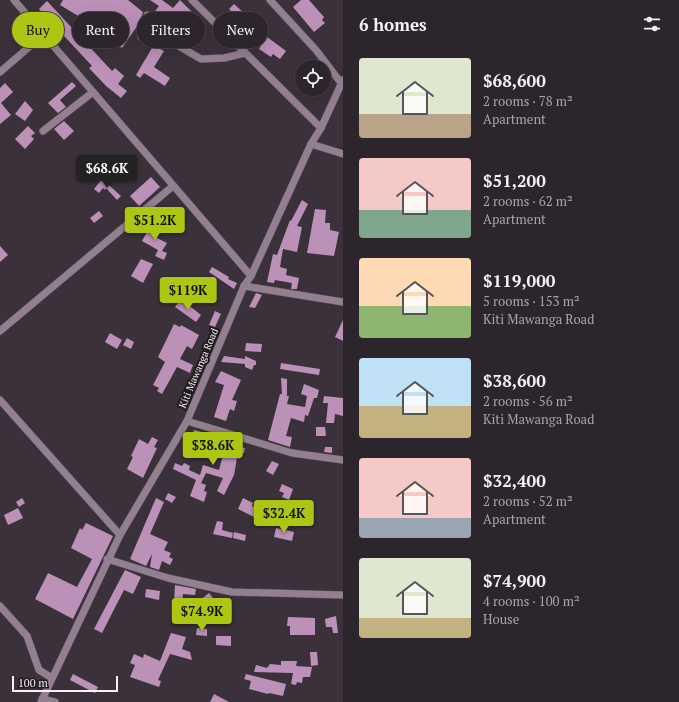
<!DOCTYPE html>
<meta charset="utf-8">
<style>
:root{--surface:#2c252c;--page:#383138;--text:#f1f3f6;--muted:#a6a5a9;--line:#484248;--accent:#acc613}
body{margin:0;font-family:"PT Serif",serif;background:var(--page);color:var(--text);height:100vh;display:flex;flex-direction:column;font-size:15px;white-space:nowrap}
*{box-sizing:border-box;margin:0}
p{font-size:13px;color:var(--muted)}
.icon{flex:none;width:22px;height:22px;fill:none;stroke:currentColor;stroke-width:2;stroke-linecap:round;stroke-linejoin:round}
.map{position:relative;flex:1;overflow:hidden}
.side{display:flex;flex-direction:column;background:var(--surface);width:336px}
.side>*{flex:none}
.hud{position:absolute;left:12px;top:12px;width:271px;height:36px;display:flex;gap:8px}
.fabs{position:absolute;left:295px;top:60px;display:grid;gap:8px}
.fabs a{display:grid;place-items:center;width:36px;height:36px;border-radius:50%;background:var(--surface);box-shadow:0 4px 16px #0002,0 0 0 1px var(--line);font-size:20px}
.scale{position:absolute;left:12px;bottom:10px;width:106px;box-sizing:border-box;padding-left:4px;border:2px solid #f8f1f7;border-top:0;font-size:11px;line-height:14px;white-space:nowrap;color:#f8f1f7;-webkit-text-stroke:3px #1f1b1f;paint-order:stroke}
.price{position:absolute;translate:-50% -34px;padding:0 9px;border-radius:4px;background:var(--accent);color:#111;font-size:13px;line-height:26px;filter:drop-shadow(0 1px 2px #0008)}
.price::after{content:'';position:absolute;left:50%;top:24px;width:12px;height:9px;margin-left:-6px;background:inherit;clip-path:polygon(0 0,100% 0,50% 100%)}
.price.selected{background:#222;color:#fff}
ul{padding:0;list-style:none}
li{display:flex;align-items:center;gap:12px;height:100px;padding:0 16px}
li span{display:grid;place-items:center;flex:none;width:112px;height:80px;border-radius:4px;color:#555}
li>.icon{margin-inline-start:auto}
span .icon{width:48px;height:48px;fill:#fffc;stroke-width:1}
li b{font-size:17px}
h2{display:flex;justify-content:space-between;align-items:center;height:48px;padding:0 16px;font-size:17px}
.pill{padding:0 14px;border-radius:18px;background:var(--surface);box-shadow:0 4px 16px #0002,0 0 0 1px var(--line);font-size:14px;line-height:36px}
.pill.selected{background:var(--accent);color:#111}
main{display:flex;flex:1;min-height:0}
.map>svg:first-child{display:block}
.building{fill:#bc91b8}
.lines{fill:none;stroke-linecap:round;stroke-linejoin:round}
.minor-casing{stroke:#595058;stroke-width:8}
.minor{stroke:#927f90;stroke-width:7}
.labels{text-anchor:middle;stroke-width:4;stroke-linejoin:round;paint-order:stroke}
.street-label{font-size:10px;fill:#f8f1f7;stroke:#1f1b1f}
</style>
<main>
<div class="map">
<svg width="343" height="702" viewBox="0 0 343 702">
<rect width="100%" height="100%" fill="#3b313a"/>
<g class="building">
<path d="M63 0H128L143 12 140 22 122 48 100 33 101 31 89 25 90 23 60 5Z"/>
<path d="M150 0H162L173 8 180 0 192 12 184 20 178 14 170 25 179 31 174 38 165 32 162 37 157 38 148 31 155 23 151 20 152 15 159 6Z"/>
<path d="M301 0H309L324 17 322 20 325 23 314 32 293 7Z"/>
<path d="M47 1 112 71 115 68 124 76 118 84 127 91 121 98 106 86 89 68 92 66 39 9Z"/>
<path d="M234 4 243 12 241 14 255 22 250 31 228 18 233 13 229 9Z"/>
<path d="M198 22 204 26 201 31 196 28Z"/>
<path d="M25 29 33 37 28 41 21 33Z"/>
<path d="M263 34 286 51 280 59 273 54 271 57 259 49 263 42 259 39Z"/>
<path d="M152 48H158L164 51 154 67 170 78 165 86 144 73 140 78 136 75Z"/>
<path d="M72 82 76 86 60 100 66 107 58 113 48 103Z"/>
<path d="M5 83 13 92 1 103 11 115 0 124V88Z"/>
<path d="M25 101 33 110 25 121 15 114Z"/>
<path d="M64 121 74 131 64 140 54 129Z"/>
<path d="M28 126 35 133 31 136 34 139 25 149 15 139Z"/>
<path d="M151 177 160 187 139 206 130 196Z"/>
<path d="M102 179 121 196 117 200 106 188 105 190 103 188 99 193 94 189Z"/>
<path d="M302 200 308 204 297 226 302 227 297 252 283 249 280 267 287 269 286 275 299 278 297 289H291L292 283 275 280 274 283 267 282 273 254 277 255 290 220 291 221Z"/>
<path d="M315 209 326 210 325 223H330V230L339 232 334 256 307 253Z"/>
<path d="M99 211 103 216 94 223 90 218Z"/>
<path d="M152 223 162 229 157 238 167 243 162 251 167 253 164 260 155 256 158 250 142 241Z"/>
<path d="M0 246 8 255 0 262Z"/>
<path d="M141 259 153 264 143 283 131 276Z"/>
<path d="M212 267 229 277 228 279 237 283 234 289 209 272Z"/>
<path d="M256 293 262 295 255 308 249 307Z"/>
<path d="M181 299 201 315 196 322 175 307Z"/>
<path d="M215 311 221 314 215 327 209 325Z"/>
<path d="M343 320V341L335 337Z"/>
<path d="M174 324 180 327 181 325 199 335 192 349 187 346 180 359 193 365 190 373 177 367 162 394 157 391 159 388 153 385 165 362 158 357Z"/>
<path d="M110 333 122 340 117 349 105 342Z"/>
<path d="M127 338 134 342 131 349 123 345Z"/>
<path d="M246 343 262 344 261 352 245 351Z"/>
<path d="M224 356 245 359V356L256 361V365H254L252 370 245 367V364L221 362Z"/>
<path d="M281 363 320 369 319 375 280 369Z"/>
<path d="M221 371 241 380 232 400 237 401 234 411 230 409 226 421 214 417 224 385 215 382Z"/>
<path d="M281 378 287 379V396H289L287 404 305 407 307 396 301 394 304 384 319 390 317 398H314L308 416 305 415 304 422 291 418 286 436 292 437 290 447 268 440 280 394H282Z"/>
<path d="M324 396 343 398V416L335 414 334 423H326L328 403H323Z"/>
<path d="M316 427H325L326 436H316Z"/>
<path d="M194 430 233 440 232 445 245 448 244 453H241L240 459 237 458 234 475 224 495 217 491 223 478 206 473 201 483 206 485 204 491 207 492 204 502 190 496 196 480 173 469 175 463 182 466 184 463 190 466 189 470 200 475 203 465 219 470 223 455 225 456 228 445 191 439Z"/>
<path d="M152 437 158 440 154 447 157 448 143 478 127 469 133 457 131 456 139 439 148 444Z"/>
<path d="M325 447H332V453L324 452Z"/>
<path d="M272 461 279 464 273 475 266 471Z"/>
<path d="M282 484 293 489 289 500 282 497 284 493 279 491Z"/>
<path d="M168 493 176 497 172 503 165 499Z"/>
<path d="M22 498 25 503 19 507 16 502Z"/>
<path d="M156 498 164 502 150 534 168 542 164 550 171 553 169 557 173 559 170 565 162 561 159 570 150 567 152 554 146 566 130 559Z"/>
<path d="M243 498 253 503 252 506 258 509 254 517 238 509Z"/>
<path d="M280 507 290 509 289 519 279 517Z"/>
<path d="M18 508 23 518 8 525 4 515Z"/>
<path d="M217 521 223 522 222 530 233 533 232 538 213 534Z"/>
<path d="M86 523 113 536 73 619 35 599 48 573 77 587 92 559 71 548 80 528 82 530Z"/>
<path d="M276 528 294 532 292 541 274 537Z"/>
<path d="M234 532 246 535 245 541 233 538Z"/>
<path d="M125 570 141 577 133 594 124 590 102 633 94 629Z"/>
<path d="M175 585 196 589 195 595 183 594 182 604 174 603Z"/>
<path d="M146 589 160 591 159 600 145 597Z"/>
<path d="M209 593 213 598 186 621 181 615Z"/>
<path d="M336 616 338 633H333L332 627H326L325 619Z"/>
<path d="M288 617 315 618V635H290V626H287Z"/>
<path d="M197 628 207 629V636L196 635Z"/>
<path d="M171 633 186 637 182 649 190 652 192 660 170 654 158 680 161 681 159 687 130 677 135 665 130 663 134 654 143 658 144 654 160 661Z"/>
<path d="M216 636H231V646L216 645Z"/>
<path d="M310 652H317L318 665 311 666Z"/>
<path d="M281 661H297L296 666 312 667 310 677H303L302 683 297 682 296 685 291 684 293 673 254 672 256 665 267 668 270 664 281 665Z"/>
<path d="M73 674 98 687 95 693 70 680Z"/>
<path d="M246 674 286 684 283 696 269 693 268 694 249 689 251 681 244 679Z"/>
<path d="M214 694 229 702H210Z"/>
</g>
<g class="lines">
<defs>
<g id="minor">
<path d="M14 0 251 276"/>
<path d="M192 0 321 128"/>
<path d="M270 0 316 50 341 83"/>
<path d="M147 15 141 37 153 43 170 41 201 59 224 58 245 53"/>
<path d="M0 72 43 35"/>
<path d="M43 131 93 92"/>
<path d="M311 144 343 154"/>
<path d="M244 286 343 302"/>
<path d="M0 331 173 186"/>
<path d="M0 400 120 535"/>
<path d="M187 421 292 453 343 460"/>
<path d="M107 559 168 578 232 592 343 595"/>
<path d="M0 606 27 636 39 670 52 678"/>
<path d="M42 699 55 702"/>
<path d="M41 702 120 535 187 421 244 286 251 276 311 144 321 128 343 80"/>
</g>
</defs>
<use href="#minor" class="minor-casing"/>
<use href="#minor" class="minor"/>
</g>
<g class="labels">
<g class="street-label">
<text transform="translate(198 368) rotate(-67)" y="4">Kiti Mawanga Road</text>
</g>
</g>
</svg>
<div class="fabs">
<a><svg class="icon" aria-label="locate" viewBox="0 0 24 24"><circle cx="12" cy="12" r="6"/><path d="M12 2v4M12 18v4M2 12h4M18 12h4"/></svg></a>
</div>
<div class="scale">100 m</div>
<b class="price selected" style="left:107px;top:189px">$68.6K</b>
<b class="price" style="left:155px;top:241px">$51.2K</b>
<b class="price" style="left:188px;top:311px">$119K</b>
<b class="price" style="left:213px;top:466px">$38.6K</b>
<b class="price" style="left:284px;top:534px">$32.4K</b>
<b class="price" style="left:202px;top:632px">$74.9K</b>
<div class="hud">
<a class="pill selected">Buy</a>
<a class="pill">Rent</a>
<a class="pill">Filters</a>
<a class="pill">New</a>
</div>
</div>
<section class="side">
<h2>6 homes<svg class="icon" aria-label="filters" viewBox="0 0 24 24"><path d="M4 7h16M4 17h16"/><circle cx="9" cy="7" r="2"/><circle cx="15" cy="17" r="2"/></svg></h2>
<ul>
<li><span style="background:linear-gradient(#dfe7d0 70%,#b9a48a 0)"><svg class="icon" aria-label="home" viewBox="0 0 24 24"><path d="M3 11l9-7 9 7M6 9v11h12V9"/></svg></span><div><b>$68,600</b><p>2 rooms · 78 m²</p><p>Apartment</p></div></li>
<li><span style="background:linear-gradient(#f6c9c9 65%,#7fa58c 0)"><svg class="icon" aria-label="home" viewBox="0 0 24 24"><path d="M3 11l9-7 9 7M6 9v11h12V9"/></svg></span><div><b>$51,200</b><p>2 rooms · 62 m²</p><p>Apartment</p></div></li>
<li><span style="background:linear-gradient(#ffd9b3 60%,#8fb573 0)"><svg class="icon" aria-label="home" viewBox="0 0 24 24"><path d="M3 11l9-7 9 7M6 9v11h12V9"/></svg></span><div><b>$119,000</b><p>5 rooms · 153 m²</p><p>Kiti Mawanga Road</p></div></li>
<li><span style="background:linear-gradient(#bfe0f5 60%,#c2b280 0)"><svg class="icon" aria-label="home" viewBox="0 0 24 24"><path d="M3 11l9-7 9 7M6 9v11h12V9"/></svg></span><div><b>$38,600</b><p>2 rooms · 56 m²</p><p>Kiti Mawanga Road</p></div></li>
<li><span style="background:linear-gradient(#f6c9c9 75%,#9aa5b1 0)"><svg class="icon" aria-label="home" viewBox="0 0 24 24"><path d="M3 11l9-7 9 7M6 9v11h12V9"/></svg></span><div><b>$32,400</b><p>2 rooms · 52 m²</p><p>Apartment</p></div></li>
<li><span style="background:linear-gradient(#dfe7d0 75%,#c2b280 0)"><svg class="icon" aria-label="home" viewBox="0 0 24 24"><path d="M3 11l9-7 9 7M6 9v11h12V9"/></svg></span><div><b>$74,900</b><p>4 rooms · 100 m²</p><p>House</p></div></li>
</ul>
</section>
</main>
